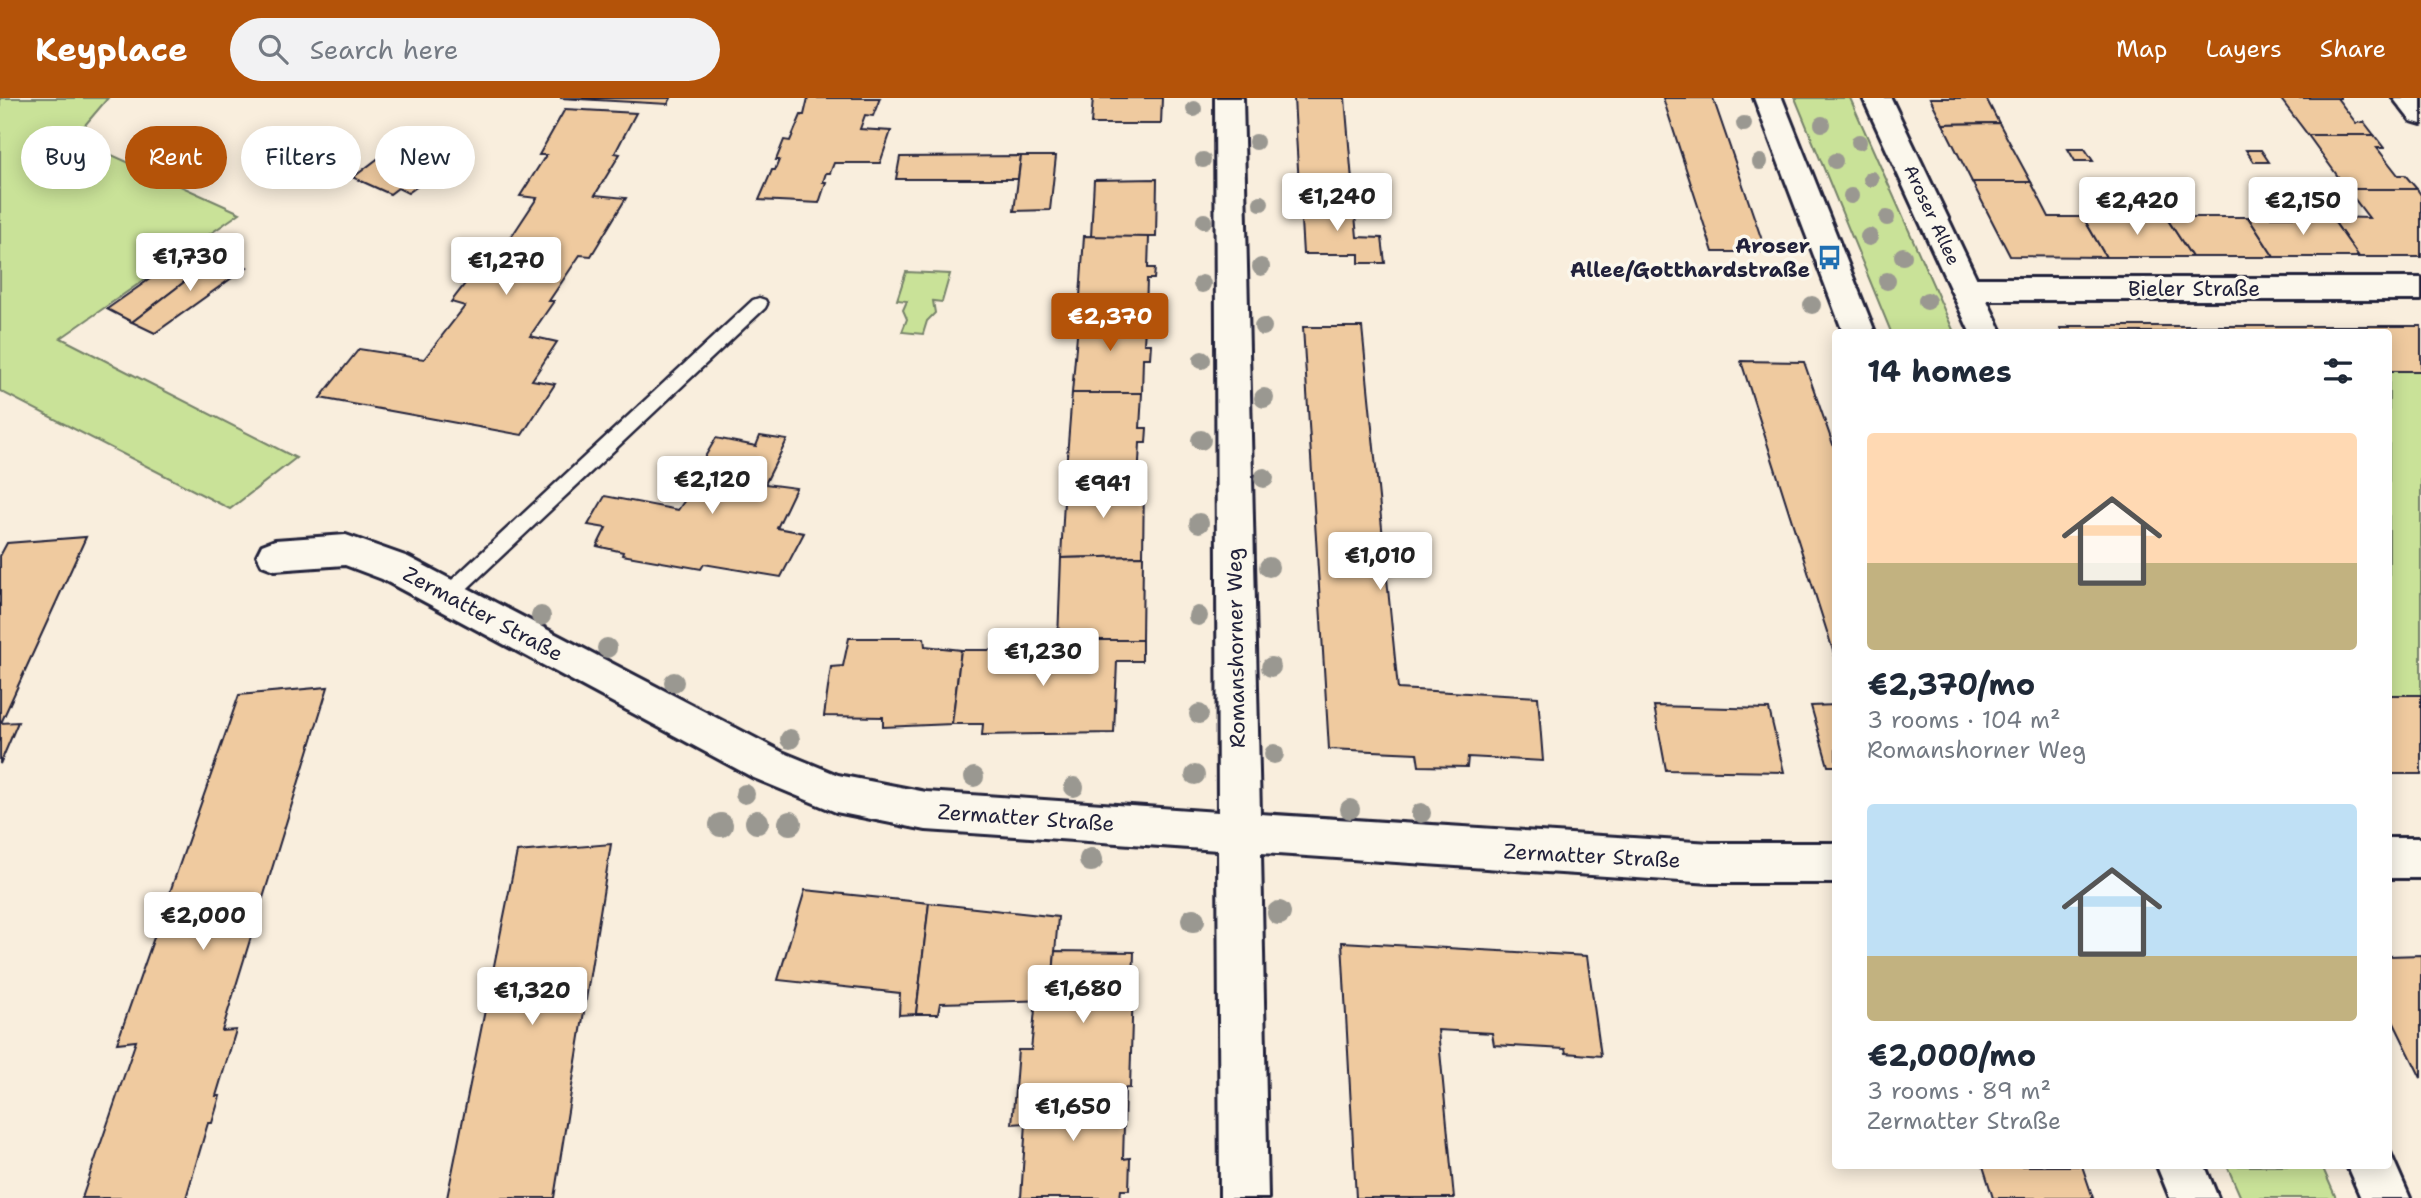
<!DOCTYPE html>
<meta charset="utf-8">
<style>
:root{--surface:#fff;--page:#f2f2f3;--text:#1f2937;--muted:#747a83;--accent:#b45309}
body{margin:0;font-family:"Shantell Sans",sans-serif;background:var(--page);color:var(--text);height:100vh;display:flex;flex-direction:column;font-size:26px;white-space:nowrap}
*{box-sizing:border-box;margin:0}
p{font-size:23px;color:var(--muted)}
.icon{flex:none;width:38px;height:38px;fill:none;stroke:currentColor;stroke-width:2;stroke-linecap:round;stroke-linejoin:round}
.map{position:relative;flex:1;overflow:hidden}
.details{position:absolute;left:1832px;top:231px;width:560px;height:840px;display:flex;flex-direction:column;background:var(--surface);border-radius:7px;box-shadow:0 4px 18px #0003}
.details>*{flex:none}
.banner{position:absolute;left:21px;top:28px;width:665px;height:63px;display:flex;gap:14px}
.price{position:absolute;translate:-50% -60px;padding:0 16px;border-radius:7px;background:#fff;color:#222;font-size:23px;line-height:46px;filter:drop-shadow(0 2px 4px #0008)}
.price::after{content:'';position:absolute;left:50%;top:42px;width:21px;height:16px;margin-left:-10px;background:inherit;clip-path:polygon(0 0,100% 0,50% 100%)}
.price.current{background:var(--accent);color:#fff}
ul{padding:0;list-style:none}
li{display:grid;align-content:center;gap:14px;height:371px;padding:0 35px}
li span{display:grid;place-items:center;height:217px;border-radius:7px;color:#555}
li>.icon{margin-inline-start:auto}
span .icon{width:126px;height:126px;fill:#fffc;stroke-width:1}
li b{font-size:30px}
h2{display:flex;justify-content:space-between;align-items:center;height:84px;padding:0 35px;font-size:30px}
.chip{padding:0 24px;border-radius:32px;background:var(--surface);box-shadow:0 4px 18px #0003;font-size:24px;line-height:63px}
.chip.current{background:var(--accent);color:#fff}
header{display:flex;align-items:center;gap:42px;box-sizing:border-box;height:98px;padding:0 35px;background:var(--accent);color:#fff}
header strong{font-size:33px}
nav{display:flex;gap:38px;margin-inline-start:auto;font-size:24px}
.search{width:490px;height:63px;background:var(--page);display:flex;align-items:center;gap:18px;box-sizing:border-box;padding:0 24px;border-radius:38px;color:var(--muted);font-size:26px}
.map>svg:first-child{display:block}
.green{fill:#c9e298;stroke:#76826a;stroke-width:2}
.building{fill:#efca9f;stroke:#22223b;stroke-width:2}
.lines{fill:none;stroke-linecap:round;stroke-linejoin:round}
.lane-casing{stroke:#22223b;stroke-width:5}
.street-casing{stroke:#22223b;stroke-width:6}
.secondary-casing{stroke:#22223b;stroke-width:6}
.lane{fill:#fbf7ec;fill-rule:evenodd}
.street{fill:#fbf7ec;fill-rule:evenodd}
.secondary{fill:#fbf7ec;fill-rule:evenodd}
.tree{fill:#9a9891}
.labels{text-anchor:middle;stroke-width:7;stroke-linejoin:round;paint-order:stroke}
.far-street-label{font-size:18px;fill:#22223b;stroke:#fbf7ec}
.poi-label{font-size:21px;font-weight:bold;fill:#22223b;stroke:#fbf7ec;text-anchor:end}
.street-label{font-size:21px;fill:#22223b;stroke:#fbf7ec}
</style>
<header>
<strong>Keyplace</strong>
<div class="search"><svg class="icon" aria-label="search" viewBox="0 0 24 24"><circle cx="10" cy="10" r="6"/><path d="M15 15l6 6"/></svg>Search here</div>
<nav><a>Map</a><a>Layers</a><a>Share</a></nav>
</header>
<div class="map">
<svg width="2421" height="1100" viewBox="0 0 2421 1100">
<rect width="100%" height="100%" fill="#f9eedd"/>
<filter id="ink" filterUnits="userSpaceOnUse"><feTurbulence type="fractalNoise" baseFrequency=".0143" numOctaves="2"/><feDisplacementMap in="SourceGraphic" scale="14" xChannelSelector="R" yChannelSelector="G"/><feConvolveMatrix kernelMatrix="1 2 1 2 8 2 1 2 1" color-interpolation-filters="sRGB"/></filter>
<g filter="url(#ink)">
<g class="green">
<path d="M0 0H108L74 40 240 115 61 240 296 360 230 411 0 293Z"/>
<path d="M1795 0H1850L1954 234H1891Z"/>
<path d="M906 174 950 176 942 204 933 203 935 215 927 223 923 236 902 234 907 221 903 212 907 203 897 202Z"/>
<rect x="2389" y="273" width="32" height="324"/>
<path d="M2227 1068H2322L2336 1100H2241Z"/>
</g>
<g class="building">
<path d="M560 0H671L668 6Z"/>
<path d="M808 0H880L873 18 865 17 860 31 891 33 880 65H834L830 75H826L823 84H826L819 105 759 102 772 72H775L779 62H776L784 42 790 43 801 17H804Z"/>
<path d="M1093 0H1162L1161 26H1091Z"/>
<path d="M1294 0H1345L1354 106H1300Z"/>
<path d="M1663 0H1713L1766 154H1713Z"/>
<path d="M1930 0H1986L1999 25 1943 26Z"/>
<path d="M2280 0H2341H2337L2356 25 2364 24 2374 37H2308Z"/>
<path d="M565 11 636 15 615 55 620 56 595 97 626 100 591 158 580 157 549 203H554L530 238 557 244 532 282 555 286 522 337 320 300 359 251 424 261 465 208 451 204 498 143 508 144 537 100 520 98 546 57H539Z"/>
<path d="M1999 25 2031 84H1972L1943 26Z"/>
<path d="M2308 37H2374L2384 50H2377L2398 77H2405L2417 91H2347Z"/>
<path d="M393 49 443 70 408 95 398 90 390 96 350 78H355Z"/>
<path d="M2068 51H2085L2093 63H2075Z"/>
<path d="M2246 52H2261L2269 64H2254Z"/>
<path d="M1021 58 1018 81H896L900 59Z"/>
<path d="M1021 58H1056L1050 112 1014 113Z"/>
<path d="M1157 81 1156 139H1091L1094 82Z"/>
<path d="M1972 84H2031L2049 119H2083L2106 159 2010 158Z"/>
<path d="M2347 91H2417L2421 97V159H2359L2331 119 2369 120Z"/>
<path d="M1300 106H1354L1357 139 1382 140 1385 165H1359V156H1303Z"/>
<path d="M2083 119H2166L2192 159H2106Z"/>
<path d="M2166 119H2248L2274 159H2192Z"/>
<path d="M2248 119H2331L2359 159H2274Z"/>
<path d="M1084 138 1149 139 1148 170H1155L1154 181H1147L1146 213 1079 214Z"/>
<path d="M201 145 222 155 132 224 107 211Z"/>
<path d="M222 155 247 169 155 235 132 224Z"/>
<path d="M1146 213 1144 246H1151L1150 260H1143L1142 295H1072L1079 214Z"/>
<path d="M2069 228H2421V273H2389V234H2062L2060 230H2070Z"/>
<path d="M1303 229H1362L1398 591 1538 599 1543 663 1468 659 1467 669 1419 668 1417 655 1329 651Z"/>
<path d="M1741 263 1804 264 1836 355V562Z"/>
<path d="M1072 295H1142L1140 330H1147L1146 345H1140L1138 384H1065Z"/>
<path d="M760 338 787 342 765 386 796 390 777 430 804 435 781 479 704 466 701 471 622 457 623 454 597 448 606 430 588 427 605 398 678 412 685 402 680 401 716 340 756 348Z"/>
<path d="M1065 384H1144L1143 458 1061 460Z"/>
<path d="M86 439 1 625 18 624 0 666V458L7 445Z"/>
<path d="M1143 458 1142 542H1058L1061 460Z"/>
<path d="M849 540H924L925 548 961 552 952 626 883 629V619L824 618 831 569 843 568Z"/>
<path d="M1056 542H1142V563H1117L1114 635 982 637 983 626H952L961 552H1055Z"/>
<path d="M328 589 222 933 236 932 216 998H220L212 1025H208L186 1100H82L136 943 117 945 239 597Z"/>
<rect x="2389" y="597" width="32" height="79"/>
<path d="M1836 607V668H1828L1811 608Z"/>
<path d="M1654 608 1769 611 1784 674 1666 672Z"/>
<path d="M611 746 554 1100H447L517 754Z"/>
<path d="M805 792 929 805 916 916 899 917 900 895 778 882Z"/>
<path d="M929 805 1058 819 1051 902 940 905 938 916H916Z"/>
<path d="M1342 844 1587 858 1601 958 1566 955 1565 951 1494 947 1492 935 1438 932 1454 1100H1356Z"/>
<path d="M1055 853 1134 854 1130 990 1015 991 1018 952H1031L1036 902H1051Z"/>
<path d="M2421 857V980L2389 915V858Z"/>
<path d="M1015 991H1125L1123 1061 1130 1060 1129 1092H1121L1120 1100H1021L1026 1025 1012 1026Z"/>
<path d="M1983 1068H2082L2093 1100H1993Z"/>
</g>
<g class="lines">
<defs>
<path id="lane" d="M759 200 765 202 767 206 765 210 454 503 447 506 440 503 438 498 440 493 753 202Z"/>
<g id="street">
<path d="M1215 0H1243L1260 716 1711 745H1836V785H1711L1261 755 1268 1100H1220L1218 752 926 732 836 714 754 680 382 481 345 467 275 472 262 467 257 457 262 447 275 442 346 437 408 459 782 654 838 677 926 694 1218 714Z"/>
<path d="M2393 0H2421V26L2411 23Z"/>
<path d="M1966 180H2421V202H1966L1955 199 1950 191 1955 183Z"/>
<rect x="2389" y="740" width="32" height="40"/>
</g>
<g id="secondary">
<path d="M1754 0H1782L1875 234H1843Z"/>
<path d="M1863 0H1891L2002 234H1970Z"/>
<path d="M2389 1052 2410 1100H2361L2347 1068H2389Z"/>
<path d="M2157 1068H2205L2218 1100H2170Z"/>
</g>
</defs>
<use href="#lane" class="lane-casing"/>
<use href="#street" class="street-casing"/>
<use href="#secondary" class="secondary-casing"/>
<use href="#lane" class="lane"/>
<use href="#street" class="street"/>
<use href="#secondary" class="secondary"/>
</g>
<g class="tree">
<circle cx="1194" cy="11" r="8"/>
<circle cx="1744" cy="26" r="8"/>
<circle cx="1822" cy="26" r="8"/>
<circle cx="1256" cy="44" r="8"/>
<circle cx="1859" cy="44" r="8"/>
<circle cx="1203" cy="62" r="8"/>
<circle cx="1835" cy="63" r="8"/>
<circle cx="1760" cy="64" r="8"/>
<circle cx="1871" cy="81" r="8"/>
<circle cx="1851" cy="98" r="8"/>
<circle cx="1261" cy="105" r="8"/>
<circle cx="1887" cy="120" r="8"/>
<circle cx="1204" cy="123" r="8"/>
<circle cx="1869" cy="139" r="9"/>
<circle cx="1903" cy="158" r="9"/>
<circle cx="1261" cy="169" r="9"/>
<circle cx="1887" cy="183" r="9"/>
<circle cx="1202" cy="186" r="9"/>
<circle cx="1927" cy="203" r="9"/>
<circle cx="1812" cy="207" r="9"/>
<circle cx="1263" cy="229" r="9"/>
<circle cx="1202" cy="262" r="9"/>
<circle cx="1264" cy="300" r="10"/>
<circle cx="1201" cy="342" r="10"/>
<circle cx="1264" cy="380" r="10"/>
<circle cx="1199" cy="425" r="10"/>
<circle cx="1269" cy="469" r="10"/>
<circle cx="541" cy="518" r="10"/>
<circle cx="1198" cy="518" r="10"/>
<circle cx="607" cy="550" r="10"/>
<circle cx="1271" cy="569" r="10"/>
<circle cx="674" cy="584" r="10"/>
<circle cx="1199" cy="616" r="10"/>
<circle cx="790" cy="641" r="10"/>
<circle cx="1274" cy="656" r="10"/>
<circle cx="1195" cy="677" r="10"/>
<circle cx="974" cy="679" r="10"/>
<circle cx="1074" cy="689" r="10"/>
<circle cx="745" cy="696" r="10"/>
<circle cx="1350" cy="711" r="10"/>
<circle cx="1421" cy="715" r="10"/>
<circle cx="757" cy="724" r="12"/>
<circle cx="790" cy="725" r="12"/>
<circle cx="721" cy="727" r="12"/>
<circle cx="1091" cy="762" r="12"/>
<circle cx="1279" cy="815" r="12"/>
<circle cx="1193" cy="822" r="12"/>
</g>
</g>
<defs>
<symbol id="bus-bare" viewBox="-9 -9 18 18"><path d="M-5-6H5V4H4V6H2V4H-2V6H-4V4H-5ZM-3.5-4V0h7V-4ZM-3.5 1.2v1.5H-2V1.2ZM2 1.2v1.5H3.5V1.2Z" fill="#1f6fb2" stroke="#fbf7ec" stroke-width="2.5" paint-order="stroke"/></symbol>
</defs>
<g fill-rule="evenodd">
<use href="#bus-bare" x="1812" y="142" width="35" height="35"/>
</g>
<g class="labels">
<g class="far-street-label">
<text transform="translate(1932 117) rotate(65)" y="6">Aroser Allee</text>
</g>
<g class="poi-label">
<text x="1810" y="155">Aroser<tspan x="1810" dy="24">Allee/Gotthardstraße</tspan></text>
</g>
<g class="street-label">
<text x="2194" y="198">Bieler Straße</text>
<text transform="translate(483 516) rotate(28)" y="7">Zermatter Straße</text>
<text transform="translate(1236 550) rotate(-91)" y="7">Romanshorner Weg</text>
<text transform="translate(1026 720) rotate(4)" y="7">Zermatter Straße</text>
<text transform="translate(1592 758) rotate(3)" y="7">Zermatter Straße</text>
</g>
</g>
</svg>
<b class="price" style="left:1337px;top:135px">€1,240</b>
<b class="price" style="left:2137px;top:139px">€2,420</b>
<b class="price" style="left:2303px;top:139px">€2,150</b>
<b class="price" style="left:190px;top:195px">€1,730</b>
<b class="price" style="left:506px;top:199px">€1,270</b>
<b class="price current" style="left:1110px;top:255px">€2,370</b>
<b class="price" style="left:712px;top:418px">€2,120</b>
<b class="price" style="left:1103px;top:422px">€941</b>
<b class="price" style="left:1380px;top:494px">€1,010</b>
<b class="price" style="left:1043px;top:590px">€1,230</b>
<b class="price" style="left:203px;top:854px">€2,000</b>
<b class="price" style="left:1083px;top:927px">€1,680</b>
<b class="price" style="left:532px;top:929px">€1,320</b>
<b class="price" style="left:1073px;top:1045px">€1,650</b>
<div class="banner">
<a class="chip">Buy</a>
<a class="chip current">Rent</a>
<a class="chip">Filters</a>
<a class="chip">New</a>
</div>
<section class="details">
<h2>14 homes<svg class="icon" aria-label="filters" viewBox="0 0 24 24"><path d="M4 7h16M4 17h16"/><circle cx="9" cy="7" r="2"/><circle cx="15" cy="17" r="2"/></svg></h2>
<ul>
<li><span style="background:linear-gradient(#ffd9b3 60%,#c2b280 0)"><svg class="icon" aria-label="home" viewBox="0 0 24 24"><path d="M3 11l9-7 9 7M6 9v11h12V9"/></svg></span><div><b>€2,370/mo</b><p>3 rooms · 104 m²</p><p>Romanshorner Weg</p></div></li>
<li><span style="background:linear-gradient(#bfe0f5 70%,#c2b280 0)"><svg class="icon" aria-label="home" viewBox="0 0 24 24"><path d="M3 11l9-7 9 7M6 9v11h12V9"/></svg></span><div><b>€2,000/mo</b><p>3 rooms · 89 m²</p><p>Zermatter Straße</p></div></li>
</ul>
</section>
</div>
